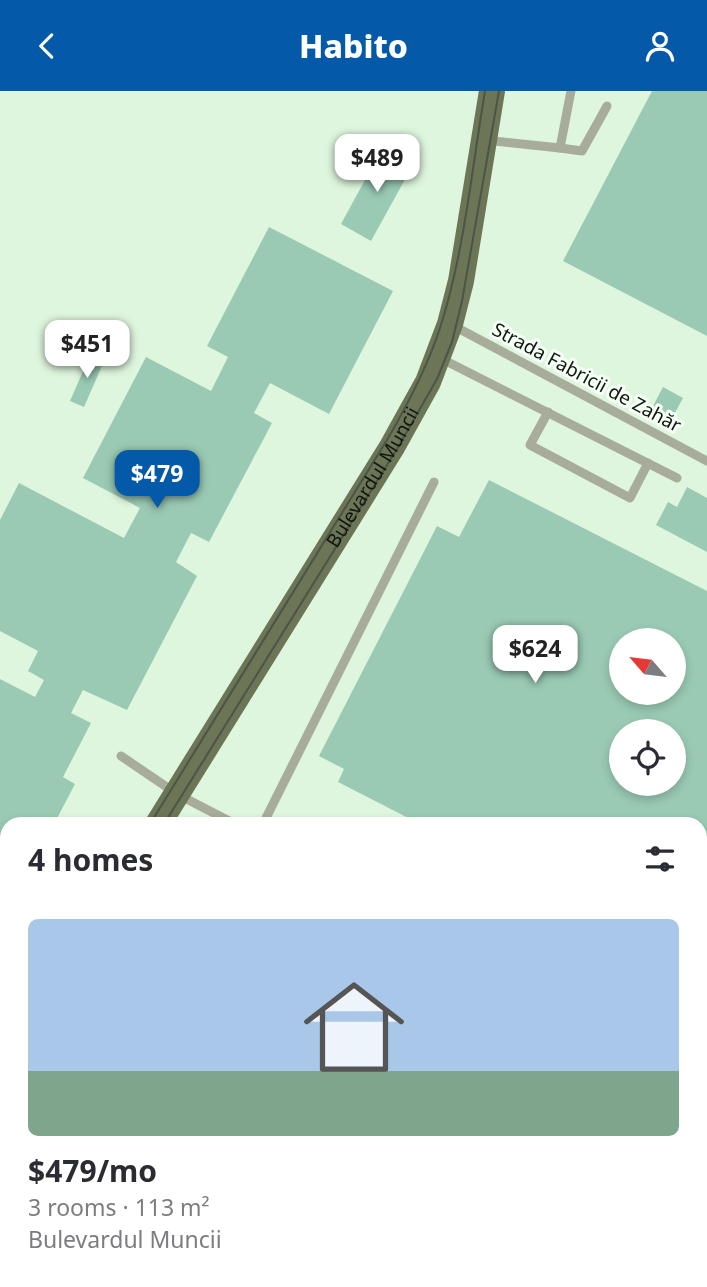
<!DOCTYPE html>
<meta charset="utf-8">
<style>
:root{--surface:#fff;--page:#f7f7f7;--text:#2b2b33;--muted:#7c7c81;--accent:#045aa8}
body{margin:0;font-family:"Noto Sans",sans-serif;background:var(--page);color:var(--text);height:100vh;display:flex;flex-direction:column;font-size:26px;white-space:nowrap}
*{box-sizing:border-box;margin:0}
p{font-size:23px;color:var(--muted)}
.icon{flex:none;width:38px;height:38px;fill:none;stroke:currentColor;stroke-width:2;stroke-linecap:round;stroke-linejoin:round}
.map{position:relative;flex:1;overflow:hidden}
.details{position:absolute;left:0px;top:726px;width:707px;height:471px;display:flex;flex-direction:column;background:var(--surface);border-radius:21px 21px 0 0;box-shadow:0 4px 10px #0003}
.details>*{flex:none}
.needle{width:46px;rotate:298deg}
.tools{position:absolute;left:609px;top:537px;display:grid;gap:14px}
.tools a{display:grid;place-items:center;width:77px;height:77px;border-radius:50%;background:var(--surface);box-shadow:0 4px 10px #0003;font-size:35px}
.price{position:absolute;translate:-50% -60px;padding:0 16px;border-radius:14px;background:#fff;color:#222;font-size:23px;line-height:46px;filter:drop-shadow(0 2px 4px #0008)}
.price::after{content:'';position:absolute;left:50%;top:42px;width:21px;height:16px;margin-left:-10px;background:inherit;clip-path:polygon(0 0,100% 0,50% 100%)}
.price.current{background:var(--accent);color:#fff}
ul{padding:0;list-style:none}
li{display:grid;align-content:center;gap:14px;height:371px;padding:0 28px}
li span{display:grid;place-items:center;height:217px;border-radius:10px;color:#555}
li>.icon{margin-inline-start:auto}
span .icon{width:126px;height:126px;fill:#fffc;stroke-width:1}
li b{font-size:30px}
h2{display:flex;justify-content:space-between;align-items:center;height:84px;padding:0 28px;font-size:30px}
header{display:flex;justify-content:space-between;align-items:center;height:91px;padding:0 28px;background:var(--accent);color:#fff;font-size:32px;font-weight:800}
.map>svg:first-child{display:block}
.building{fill:#9acab4;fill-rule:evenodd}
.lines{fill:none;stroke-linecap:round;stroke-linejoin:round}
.service{stroke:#a7ad9a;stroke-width:9}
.primary{stroke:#6c7555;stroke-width:26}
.tram{stroke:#495549;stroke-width:2}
.labels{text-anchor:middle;stroke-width:6;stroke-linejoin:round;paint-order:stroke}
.street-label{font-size:19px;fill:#0f170f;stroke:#f6fff5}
</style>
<header><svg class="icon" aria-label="back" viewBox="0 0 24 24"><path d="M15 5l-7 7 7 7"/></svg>Habito<svg class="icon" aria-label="person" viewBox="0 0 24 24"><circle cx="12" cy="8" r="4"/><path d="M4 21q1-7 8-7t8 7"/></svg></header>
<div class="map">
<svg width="707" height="1196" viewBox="0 0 707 1196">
<rect width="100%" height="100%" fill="#dff6de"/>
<g class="building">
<path d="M652 0H707V245L563 170Z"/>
<path d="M383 56 414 72 371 150 341 133Z"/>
<path d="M269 136 393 200 329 323 270 292 254 322 272 332 209 451 191 442 176 471 197 485 127 619 83 599 71 622 91 632 63 686 75 693 54 733H7V784L0 780V588L35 606 44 589 28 580 38 560 0 540V429L19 392 124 447 140 417 83 387 146 266 211 300 228 266 207 255Z"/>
<path d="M91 262 105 268 84 316 70 310Z"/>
<path d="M663 296 683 307 671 329 651 319Z"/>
<path d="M489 389 707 500V880L700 877V733H420L338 691 344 678 319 665 437 435 459 446ZM621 550H674V602H621ZM621 640H674V693H621Z"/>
<path d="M687 396 707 407V461L656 434 668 411 677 416Z"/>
<path d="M0 870 7 875V895L0 907Z"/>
<path d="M700 997 707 1000 700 1017Z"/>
<path d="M7 1072V1123L0 1119V1085Z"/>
<path d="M181 1190H612L609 1196H193Z"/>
</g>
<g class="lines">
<g class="service">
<path d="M485 49 560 57 571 0"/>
<path d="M560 57 582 60 607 15"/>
<path d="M452 234 707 370"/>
<path d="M440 267 677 387"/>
<path d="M548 321 530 354 630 407 648 372"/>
<path d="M121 665 177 703 235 733"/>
<path d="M263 733 434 391"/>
<path d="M700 978 707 982"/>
<path d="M700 1097 707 1101"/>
</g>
<g class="primary">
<path id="s1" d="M158 733 392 356 428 291 450 233 461 190 492 0"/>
<path d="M0 989 7 977"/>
</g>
<g class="tram">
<path d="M150 733 387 349C408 313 427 277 440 237 464 163 472 77 485 0"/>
<path d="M164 733 397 358 437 288 452 251 462 210 499 0"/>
<path d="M0 976 7 965"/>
<path d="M0 999 7 988"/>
</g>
</g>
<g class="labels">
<g class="street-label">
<text transform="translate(587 286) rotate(28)" y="7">Strada Fabricii de Zahăr</text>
<text dy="7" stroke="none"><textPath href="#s1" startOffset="408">Bulevardul Muncii</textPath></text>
</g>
</g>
</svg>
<div class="tools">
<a><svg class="needle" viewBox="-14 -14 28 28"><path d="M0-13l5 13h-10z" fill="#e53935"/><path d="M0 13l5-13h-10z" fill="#7c7c81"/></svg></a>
<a><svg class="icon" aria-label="locate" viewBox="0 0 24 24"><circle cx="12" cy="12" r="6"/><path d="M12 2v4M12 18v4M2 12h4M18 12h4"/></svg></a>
</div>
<b class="price" style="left:377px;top:103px">$489</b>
<b class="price" style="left:87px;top:289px">$451</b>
<b class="price current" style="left:157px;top:419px">$479</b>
<b class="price" style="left:535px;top:594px">$624</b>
<section class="details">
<h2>4 homes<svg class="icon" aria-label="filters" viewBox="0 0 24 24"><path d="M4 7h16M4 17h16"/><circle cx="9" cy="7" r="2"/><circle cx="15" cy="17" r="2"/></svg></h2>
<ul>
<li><span style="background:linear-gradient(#a9c7e8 70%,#7fa58c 0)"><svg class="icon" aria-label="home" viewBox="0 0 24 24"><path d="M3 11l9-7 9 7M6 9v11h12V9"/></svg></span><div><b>$479/mo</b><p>3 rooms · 113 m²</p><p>Bulevardul Muncii</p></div></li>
</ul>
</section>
</div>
